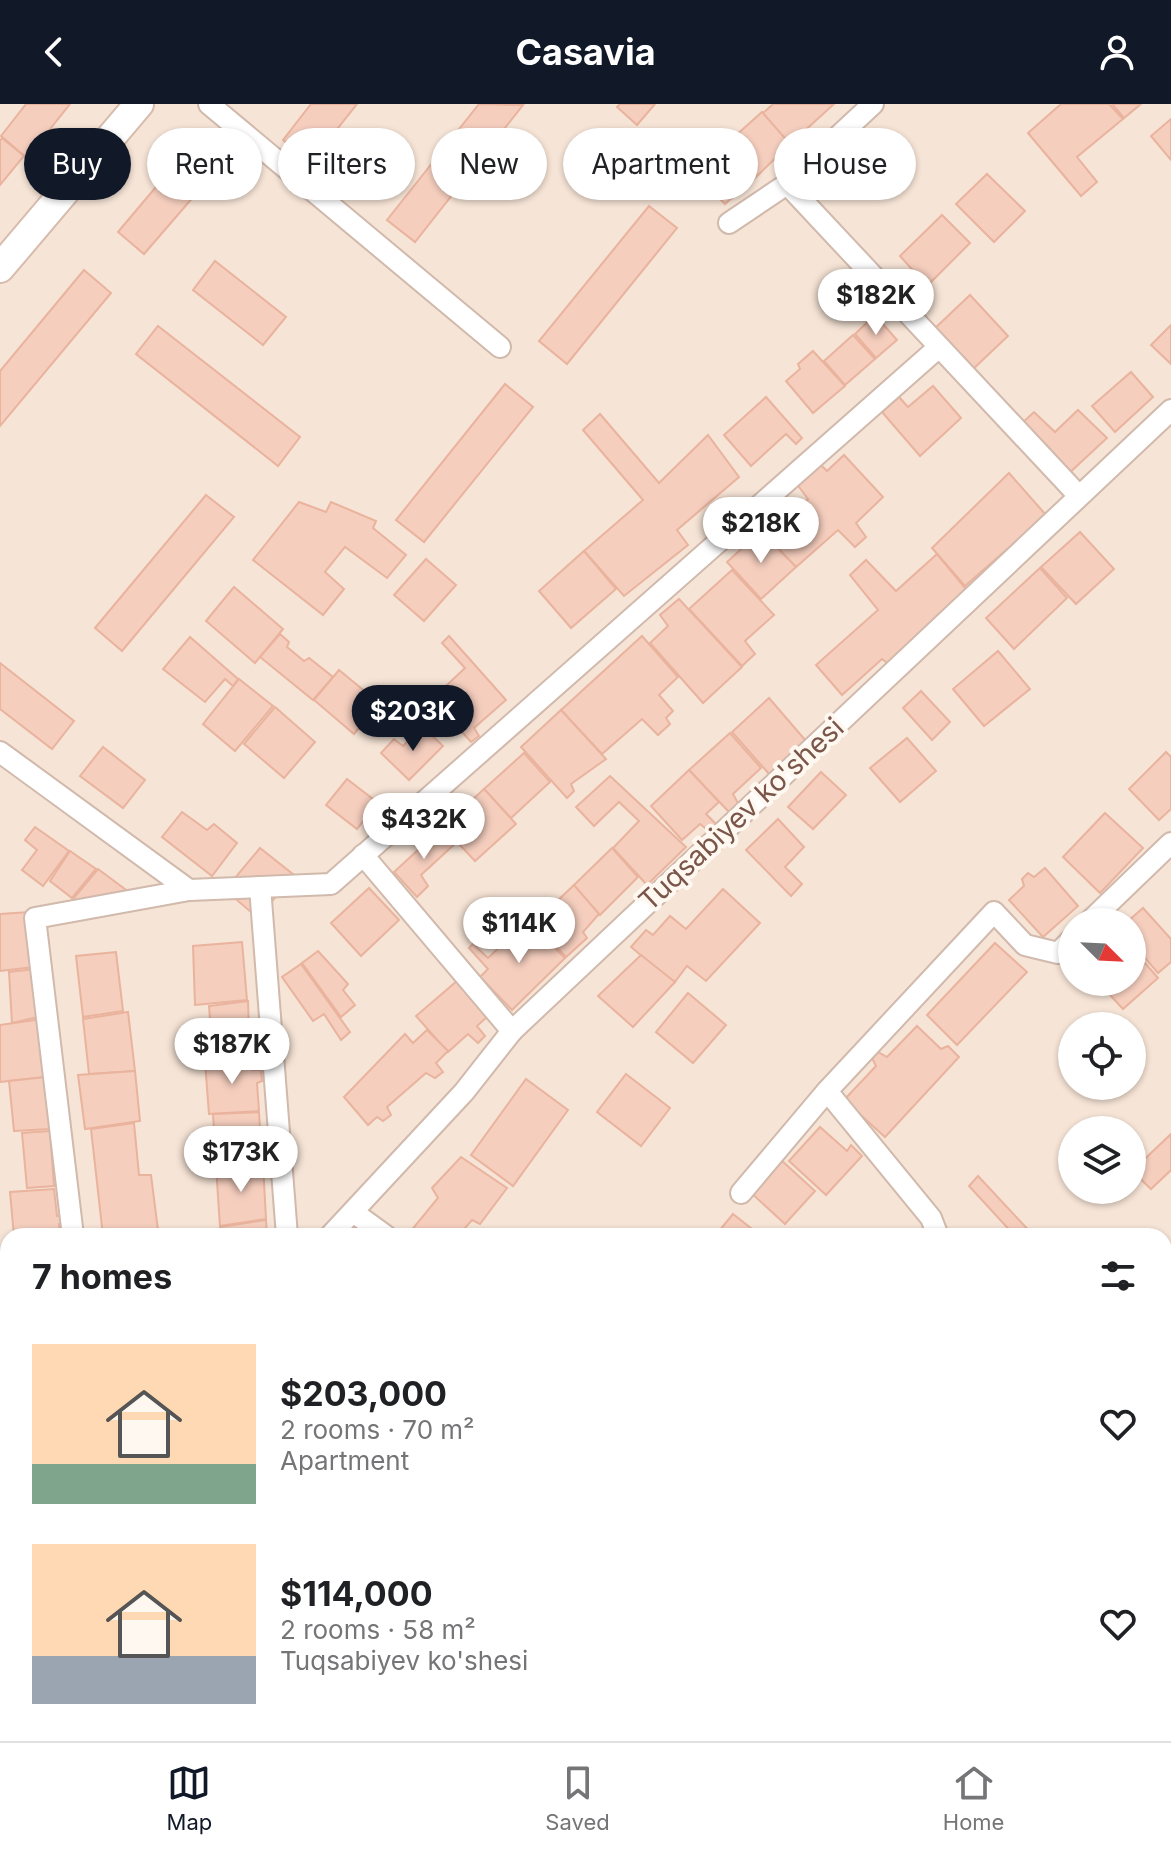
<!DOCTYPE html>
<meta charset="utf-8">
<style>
:root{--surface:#fff;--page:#f6f6f6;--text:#202124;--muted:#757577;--line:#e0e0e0;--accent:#111827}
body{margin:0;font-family:Inter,sans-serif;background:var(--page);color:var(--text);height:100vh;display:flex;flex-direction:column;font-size:30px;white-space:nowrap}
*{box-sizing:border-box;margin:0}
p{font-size:26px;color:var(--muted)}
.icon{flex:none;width:44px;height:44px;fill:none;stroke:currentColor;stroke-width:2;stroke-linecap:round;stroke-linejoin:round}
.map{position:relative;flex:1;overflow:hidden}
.side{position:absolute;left:0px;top:1124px;width:1172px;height:514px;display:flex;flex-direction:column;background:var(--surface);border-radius:24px 24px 0 0;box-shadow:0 2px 6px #0004}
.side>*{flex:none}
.banner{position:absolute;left:24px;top:24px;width:1124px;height:72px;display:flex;gap:16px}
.needle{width:52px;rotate:114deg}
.fabs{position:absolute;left:1058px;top:804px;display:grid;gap:16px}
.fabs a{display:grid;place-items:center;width:88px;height:88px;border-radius:50%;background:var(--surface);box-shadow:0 2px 6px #0004;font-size:40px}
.price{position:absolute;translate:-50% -68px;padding:0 18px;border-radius:28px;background:#fff;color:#222;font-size:26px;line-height:52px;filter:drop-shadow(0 2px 4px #0008)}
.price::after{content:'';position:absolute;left:50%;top:48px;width:24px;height:18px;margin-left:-12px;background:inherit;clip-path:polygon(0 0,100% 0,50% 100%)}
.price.current{background:var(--accent);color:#fff}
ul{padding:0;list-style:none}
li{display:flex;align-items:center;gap:24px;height:200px;padding:0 32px}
li span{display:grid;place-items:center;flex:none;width:224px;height:160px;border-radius:0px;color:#555}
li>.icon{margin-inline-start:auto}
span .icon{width:96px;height:96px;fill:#fffc;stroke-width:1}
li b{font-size:34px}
h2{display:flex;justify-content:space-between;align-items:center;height:96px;padding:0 32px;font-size:34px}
.pill{padding:0 28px;border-radius:36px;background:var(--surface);box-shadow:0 2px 6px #0004;font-size:28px;line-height:72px}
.pill.current{background:var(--accent);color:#fff}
header{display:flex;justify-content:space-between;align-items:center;height:104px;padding:0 32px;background:var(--accent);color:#fff;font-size:36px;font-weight:700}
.tab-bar{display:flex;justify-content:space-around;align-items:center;height:112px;border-top:2px solid var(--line);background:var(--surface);font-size:22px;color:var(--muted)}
.tab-bar a{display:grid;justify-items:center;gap:4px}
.tab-bar .current{color:var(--accent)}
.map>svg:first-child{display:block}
.residential{fill:#f6e4d6;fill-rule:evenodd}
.building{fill:#f5cebe;stroke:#e9b39d;stroke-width:2}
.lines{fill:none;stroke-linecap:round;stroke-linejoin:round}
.street-casing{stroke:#d1b9ac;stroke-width:24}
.secondary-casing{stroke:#d7bbac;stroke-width:32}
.primary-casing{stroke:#dad0cc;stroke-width:34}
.street{stroke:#fff;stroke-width:20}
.secondary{stroke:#fff;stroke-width:28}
.primary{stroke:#ffd19e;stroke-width:30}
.labels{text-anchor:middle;stroke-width:8;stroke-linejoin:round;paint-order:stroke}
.street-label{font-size:28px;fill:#7a564a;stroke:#fff8f0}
</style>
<header><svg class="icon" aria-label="back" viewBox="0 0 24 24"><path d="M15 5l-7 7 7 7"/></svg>Casavia<svg class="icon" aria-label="person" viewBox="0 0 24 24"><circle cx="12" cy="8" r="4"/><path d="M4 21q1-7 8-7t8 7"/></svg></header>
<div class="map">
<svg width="1171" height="1637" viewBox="0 0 1171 1637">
<rect width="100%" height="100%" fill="#fef3e8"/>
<path class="residential" d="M0 0H1171V1637H1059L1057 1630H1164V1132H8V1488H0ZM1072 818H1132V878H1072ZM1072 922H1132V982H1072ZM1072 1026H1132V1086H1072Z"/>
<g class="building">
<path d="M26 0H70L27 54 1 32Z"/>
<path d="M311 0H357L311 58 283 36Z"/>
<path d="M479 0 523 1 415 138 387 116Z"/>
<path d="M620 0H655L637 21 617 3Z"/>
<path d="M773 0H834L790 40 762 10Z"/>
<path d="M1061 0H1109L1123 15 1077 53 1097 78 1081 92 1028 29Z"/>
<path d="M1112 0H1141L1124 14Z"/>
<path d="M762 8 790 40 754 75 724 42Z"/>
<path d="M1171 15V56L1151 32Z"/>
<path d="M2 34 24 52 0 81V37Z"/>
<path d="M715 34 753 75 725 100 698 72 714 58 705 45Z"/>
<path d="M193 39 220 62 144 150 118 128Z"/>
<path d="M987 70 1025 107 994 138 956 100Z"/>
<path d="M649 102 677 124 567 260 539 237Z"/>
<path d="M942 111 970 139 927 182 900 152Z"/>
<path d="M215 157 286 213 263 241 193 186Z"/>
<path d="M84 166 111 189 0 322V267Z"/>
<path d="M970 191 1008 232 971 267 932 227Z"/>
<path d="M875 211 897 236 876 254 855 230Z"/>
<path d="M1171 221V260L1151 241Z"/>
<path d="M158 222 300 333 278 362 136 250Z"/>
<path d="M853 231 875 255 845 281 824 257Z"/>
<path d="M813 247 845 282 813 309 786 277 800 265 798 260Z"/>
<path d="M1131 268 1153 293 1115 328 1092 302Z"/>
<path d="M505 280 533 303 424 438 396 416Z"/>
<path d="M933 282 961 314 920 352 882 308 899 293 908 303Z"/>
<path d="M766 293 802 334 796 340 786 330 751 362 724 331Z"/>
<path d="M1078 306 1107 334 1067 371 1020 321 1034 308 1055 328Z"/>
<path d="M600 310 659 379 708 331 739 373 677 426 688 441 624 492 584 447 643 396 583 326Z"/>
<path d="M844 351 883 393 856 419 866 433 855 443 838 426 796 463 768 434 778 422 770 413 777 406 787 414 808 395 796 379 819 359 827 367Z"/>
<path d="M1009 369 1046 411 965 482 932 444Z"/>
<path d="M206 391 234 413 122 547 95 524Z"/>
<path d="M299 398 326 408 331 398 376 417 373 424 406 451 387 474 345 443 325 468 344 485 323 511 253 456Z"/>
<path d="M761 427 796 463 761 495 727 458Z"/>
<path d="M1080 428 1114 465 1076 500 1041 463Z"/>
<path d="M584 447 616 485 571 524 539 487Z"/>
<path d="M937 450 970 490 890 561 882 555 842 591 816 561 878 506 850 471 866 456 896 487Z"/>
<path d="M426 455 456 481 424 517 394 491Z"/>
<path d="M1040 464 1067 494 1014 545 986 514Z"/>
<path d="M732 466 774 511 745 537 755 550 742 562 689 505Z"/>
<path d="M234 483 283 525 255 559 206 517Z"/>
<path d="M679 495 742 563 703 599 650 539 668 522 660 511Z"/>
<path d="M280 530 289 538 287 543 304 557 309 554 333 573 313 596 260 553Z"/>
<path d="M449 532 506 596 474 624 479 632 471 638 432 595 465 564 442 539Z"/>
<path d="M642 532 678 573 659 591 673 607 666 614 670 620 658 631 642 615 602 650 561 606Z"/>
<path d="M190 533 238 575 233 582 225 575 205 598 163 565Z"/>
<path d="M998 547 1030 585 984 622 953 585Z"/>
<path d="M0 559 74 617 52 645 0 605Z"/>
<path d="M339 566 379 599 354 630 314 596Z"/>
<path d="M239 575 273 602 235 647 203 620Z"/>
<path d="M921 587 950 618 932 636 903 604Z"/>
<path d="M769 594 806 637 769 670 732 628Z"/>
<path d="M275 603 315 638 284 674 244 640Z"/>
<path d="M561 606 606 655 571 680 574 687 567 694 521 643Z"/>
<path d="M422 622 443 642 409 676 381 649 394 635 403 642Z"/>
<path d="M730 629 761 664 733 690 739 701 730 709 689 666Z"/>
<path d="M907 634 936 667 900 698 870 664Z"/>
<path d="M103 643 145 676 123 704 80 672Z"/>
<path d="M1166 648 1171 653V705L1159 716 1129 685Z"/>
<path d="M524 649 550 678 511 714 484 685Z"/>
<path d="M689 666 719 698 706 710 717 721 710 728 700 720 682 736 651 702Z"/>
<path d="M821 668 846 691 813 725 788 703Z"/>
<path d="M610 672 686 743 647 781 613 744 639 717 619 698 594 722 576 703Z"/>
<path d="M347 675 378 699 357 725 326 701Z"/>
<path d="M484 685 516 720 475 757 443 723Z"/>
<path d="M182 708 207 726 214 720 237 739 212 772 162 733Z"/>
<path d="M1105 709 1143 744 1100 789 1063 753Z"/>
<path d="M778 715 804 743 785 763 802 780 791 792 746 746Z"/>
<path d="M35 723 69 747 43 782 22 766 37 746 25 736Z"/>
<path d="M443 723 457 738 421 771 428 782 417 793 394 768Z"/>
<path d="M260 744 294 771 258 814 225 786Z"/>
<path d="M612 744 638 773 600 811 573 782Z"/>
<path d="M70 747 96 765 72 794 50 777Z"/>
<path d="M1045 764 1078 802 1043 833 1009 796 1024 782 1022 775 1028 769 1034 773Z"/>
<path d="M98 765 133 791 79 798 73 795Z"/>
<path d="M574 781 599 810 583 828 587 834 566 853 534 819Z"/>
<path d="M369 784 399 816 361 852 331 819Z"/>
<path d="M723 785 760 819 706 877 687 862 674 879 631 843 646 826 653 831 670 812 686 825Z"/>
<path d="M1143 804 1171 835V858L1158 869 1132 839V818H1127Z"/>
<path d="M29 808 34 863 0 867V810Z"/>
<path d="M527 817 565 854 512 906 480 873 488 865 469 844 473 840 488 854Z"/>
<path d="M242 838 247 896 195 901 193 842Z"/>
<path d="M995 839 1027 868 957 941 927 911Z"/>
<path d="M1132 844 1158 874 1123 905 1098 878H1132Z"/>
<path d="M318 847 348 880 343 886 355 901 341 913 302 859Z"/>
<path d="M116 848 123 907 83 913 76 852Z"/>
<path d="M641 851 675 878 633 923 598 892Z"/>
<path d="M301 860 350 928 341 936 324 910 313 917 282 873Z"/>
<path d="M35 865 38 913 12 919 9 868Z"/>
<path d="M457 877 488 912 477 922 485 932 478 939 468 930 448 948 416 912Z"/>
<path d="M688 889 726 921 693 959 656 928Z"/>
<path d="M248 897 249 927H259L260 935 251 936 252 952 213 956 209 902Z"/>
<path d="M128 908 135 967 89 970 83 915Z"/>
<path d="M49 914 53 972 0 978V921Z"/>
<path d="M917 922 941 945 948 942 959 953 885 1033 844 996 876 962 872 954 878 948 887 953Z"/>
<path d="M427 926 448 947 436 959 443 968 435 974 426 969 387 1003 391 1011 383 1017 377 1013 368 1021 344 993 405 930 413 939Z"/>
<path d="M252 952V966H261L262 977 257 979 259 1007 209 1010 205 958Z"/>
<path d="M135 967 140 1017 85 1025 78 971Z"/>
<path d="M626 970 670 1004 641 1042 597 1008Z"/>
<path d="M46 973 50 1025 14 1027 9 977Z"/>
<path d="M526 975 568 1006 513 1082 471 1051Z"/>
<path d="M259 1008 262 1060 216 1062 213 1010Z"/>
<path d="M134 1019 139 1071H151L158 1126 103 1132 91 1025Z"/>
<path d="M820 1023 847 1047 851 1041 862 1052 826 1091 789 1057Z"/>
<path d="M50 1027 54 1082 27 1084 22 1029Z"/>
<path d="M1171 1030V1066L1151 1085 1132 1067Z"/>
<path d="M461 1053 507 1084 480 1120 472 1116 458 1132H416L410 1128 438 1094 432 1084Z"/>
<path d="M780 1055 815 1087 785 1120 749 1087Z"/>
<path d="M263 1060 266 1115 220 1122 216 1063Z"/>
<path d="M978 1072 1034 1132H1015L969 1082Z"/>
<path d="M54 1085 57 1112H68L69 1118 59 1120 60 1132H14L10 1088Z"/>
<path d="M733 1110 761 1132H715Z"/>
<path d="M266 1116 267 1132H221L220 1123Z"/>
<path d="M159 1125V1132H110Z"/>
<path d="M1164 1158 1171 1166V1184L1164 1190Z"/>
<path d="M1171 1245V1282L1164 1274V1252Z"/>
<path d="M1168 1295 1171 1304V1328L1164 1331V1297Z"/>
<path d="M8 1371V1416L0 1417V1372Z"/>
</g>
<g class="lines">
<defs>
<g id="street">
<path d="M209 0 500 243"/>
<path d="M787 80 1079 392"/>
<path d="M729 119 787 80 873 0"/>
<path d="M0 648 189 786"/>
<path d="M363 751 512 927"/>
<path d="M260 783 287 1132"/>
<path d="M1089 818 1171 739"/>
<path d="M827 987 931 1114 938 1132"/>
<path d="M741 1089 827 987 994 808 1025 841 1058 849 1072 835"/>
<path d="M353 1108 386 1132"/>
<path d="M73 1132 35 814 189 786 331 780 939 243"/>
<path d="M330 1132 464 988 512 927 1171 306"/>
<path d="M0 1231 8 1230"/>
<path d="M904 1630 911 1637"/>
</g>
<path id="secondary" d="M0 164 139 0"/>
<g id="primary">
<path d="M1164 1407 1171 1406"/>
<path d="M0 1533 8 1532"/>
</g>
</defs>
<use href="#street" class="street-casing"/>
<use href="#secondary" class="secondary-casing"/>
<use href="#primary" class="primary-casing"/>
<use href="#street" class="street"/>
<use href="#secondary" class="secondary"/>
<use href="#primary" class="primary"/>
</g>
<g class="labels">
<g class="street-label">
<text transform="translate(741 710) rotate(-43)" y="10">Tuqsabiyev ko'shesi</text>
</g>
</g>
</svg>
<div class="fabs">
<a><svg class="needle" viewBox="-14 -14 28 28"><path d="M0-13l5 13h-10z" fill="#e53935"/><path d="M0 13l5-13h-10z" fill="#757577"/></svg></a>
<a><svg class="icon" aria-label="locate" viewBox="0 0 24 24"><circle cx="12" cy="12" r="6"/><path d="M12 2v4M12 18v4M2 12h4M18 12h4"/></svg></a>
<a><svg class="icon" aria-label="layers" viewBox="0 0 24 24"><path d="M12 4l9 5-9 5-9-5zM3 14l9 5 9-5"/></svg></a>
</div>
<b class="price" style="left:876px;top:233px">$182K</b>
<b class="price" style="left:761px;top:461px">$218K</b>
<b class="price current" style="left:413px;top:649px">$203K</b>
<b class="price" style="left:424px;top:757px">$432K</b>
<b class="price" style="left:519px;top:861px">$114K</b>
<b class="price" style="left:232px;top:982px">$187K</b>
<b class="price" style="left:241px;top:1090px">$173K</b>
<div class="banner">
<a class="pill current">Buy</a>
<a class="pill">Rent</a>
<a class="pill">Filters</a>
<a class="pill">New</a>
<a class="pill">Apartment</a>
<a class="pill">House</a>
</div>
<section class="side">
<h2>7 homes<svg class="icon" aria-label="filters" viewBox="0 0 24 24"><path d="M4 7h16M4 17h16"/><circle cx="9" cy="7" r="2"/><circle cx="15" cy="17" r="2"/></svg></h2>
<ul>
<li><span style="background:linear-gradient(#ffd9b3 75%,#7fa58c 0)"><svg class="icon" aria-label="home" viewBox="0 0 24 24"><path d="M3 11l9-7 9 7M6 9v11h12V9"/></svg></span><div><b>$203,000</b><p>2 rooms · 70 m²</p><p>Apartment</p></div><svg class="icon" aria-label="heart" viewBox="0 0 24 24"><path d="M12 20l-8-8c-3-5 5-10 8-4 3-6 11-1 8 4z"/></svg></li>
<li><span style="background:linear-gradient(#ffd9b3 70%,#9aa5b1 0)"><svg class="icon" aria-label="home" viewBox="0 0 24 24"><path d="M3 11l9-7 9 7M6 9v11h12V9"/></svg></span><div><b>$114,000</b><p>2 rooms · 58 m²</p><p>Tuqsabiyev ko'shesi</p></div><svg class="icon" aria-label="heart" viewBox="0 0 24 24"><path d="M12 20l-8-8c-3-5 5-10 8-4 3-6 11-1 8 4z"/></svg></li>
</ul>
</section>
</div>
<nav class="tab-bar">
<a class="current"><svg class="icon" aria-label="map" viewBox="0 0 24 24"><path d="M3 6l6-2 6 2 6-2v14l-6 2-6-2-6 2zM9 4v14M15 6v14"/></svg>Map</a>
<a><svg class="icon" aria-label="saved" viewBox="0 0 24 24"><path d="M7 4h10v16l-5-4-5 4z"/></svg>Saved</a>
<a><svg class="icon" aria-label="home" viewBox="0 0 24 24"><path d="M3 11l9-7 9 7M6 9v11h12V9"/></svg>Home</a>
</nav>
